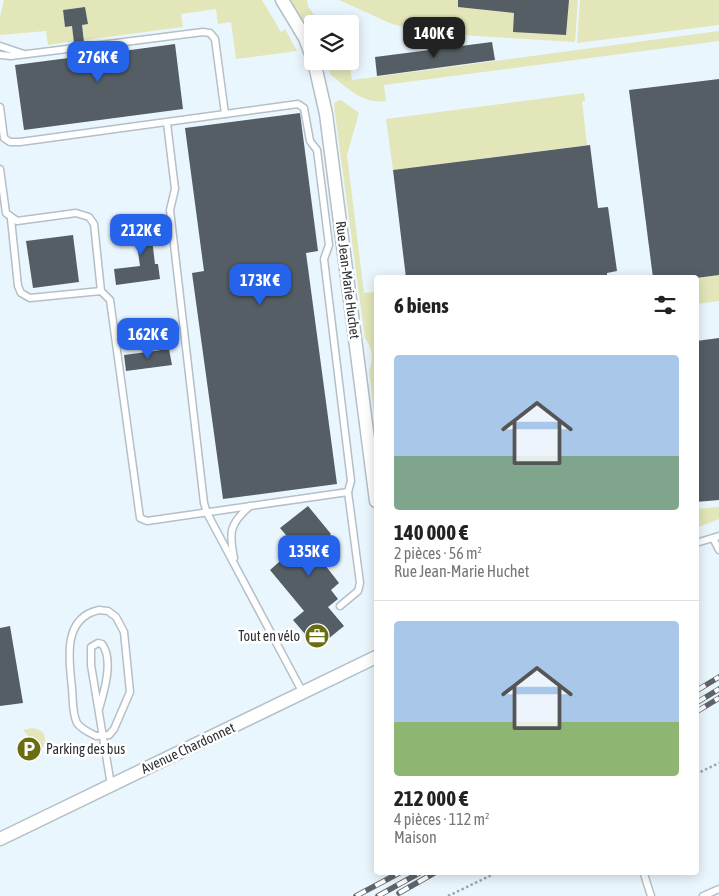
<!DOCTYPE html>
<html lang="fr">
<meta charset="utf-8">
<style>
:root{--surface:#fff;--page:#f2f2f2;--text:#222;--muted:#767676;--line:#e0e0e0;--accent:#2563eb}
body{margin:0;font-family:"Asap Condensed",sans-serif;background:var(--page);color:var(--text);height:100vh;display:flex;flex-direction:column;font-size:19px;white-space:nowrap}
*{box-sizing:border-box;margin:0}
p{font-size:16px;color:var(--muted)}
.icon{flex:none;width:28px;height:28px;fill:none;stroke:currentColor;stroke-width:2;stroke-linecap:round;stroke-linejoin:round}
.map{position:relative;flex:1;overflow:hidden}
.sheet{position:absolute;left:374px;top:275px;width:325px;height:600px;display:flex;flex-direction:column;background:var(--surface);border-radius:5px;box-shadow:0 2px 12px #0003}
.sheet>*{flex:none}
.buttons{position:absolute;left:304px;top:15px;display:grid;gap:10px}
.buttons a{display:grid;place-items:center;width:55px;height:55px;border-radius:5px;background:var(--surface);box-shadow:0 2px 12px #0003;font-size:25px}
.price{position:absolute;translate:-50% -42px;padding:0 11px;border-radius:10px;background:var(--accent);color:#fff;font-size:16px;line-height:32px;filter:drop-shadow(0 1px 2px #0008)}
.price::after{content:'';position:absolute;left:50%;top:30px;width:15px;height:11px;margin-left:-8px;background:inherit;clip-path:polygon(0 0,100% 0,50% 100%)}
.price.current{background:#222;color:#fff}
ul{padding:0;list-style:none}
li{display:grid;align-content:center;gap:10px;height:265px;padding:0 20px}
li+li{border-top:1px solid var(--line)}
li span{display:grid;place-items:center;height:155px;border-radius:5px;color:#555}
li>.icon{margin-inline-start:auto}
span .icon{width:90px;height:90px;fill:#fffc;stroke-width:1}
li b{font-size:21px}
h2{display:flex;justify-content:space-between;align-items:center;height:60px;padding:0 20px;font-size:21px}
.map>svg:first-child{display:block}
.green{fill:#e2e6b9}
.building{fill:#545e64}
.lines{fill:none;stroke-linecap:round;stroke-linejoin:round}
.service-casing{stroke:#b4bfc6;stroke-width:9}
.minor-casing{stroke:#b4bfc6;stroke-width:15}
.path{stroke:#9da6ab;stroke-width:2.5;stroke-dasharray:2.5 2.5;stroke-linecap:butt}
.service{stroke:#fff;stroke-width:6}
.minor{stroke:#fff;stroke-width:12}
.rail-casing{stroke:#5e6469;stroke-width:5.5}
.rail{stroke:#fff;stroke-width:4;stroke-dasharray:11;stroke-linecap:butt}
.labels{text-anchor:middle;stroke-width:5;stroke-linejoin:round;paint-order:stroke}
.street-label{font-size:14px;fill:#2d3134;stroke:#fff}
.poi-label{font-size:14px;fill:#2d3134;stroke:#fff;text-anchor:end}
</style>
<div class="map">
<svg width="719" height="896" viewBox="0 0 719 896">
<rect width="100%" height="100%" fill="#eaf6fd"/>
<g class="green">
<path d="M4 0H262L281 32 285 29 297 51 236 59 231 22 218 24 216 9 181 14 183 27 84 40 82 25 88 24 85 7 63 10 65 27 72 26 74 41 48 45 46 31 0 35V16Z"/>
<path d="M290 0H307L308 6 320 24H312V40Z"/>
<path d="M339 0H578L575 42 427 33 392 24Z"/>
<path d="M580 0H719V25L577 43Z"/>
<path d="M719 31V41L384 85 386 101C362 104 347 88 330 74L329 65 349 62 352 80Z"/>
<path d="M584 93 585 101H582L587 145 393 170 386 119Z"/>
<path d="M341 100 359 113 347 155 364 293 375 292 376 303V429L369 370C374 362 372 345 365 339L334 106V103Z"/>
<path d="M719 275V301L696 304V278Z"/>
<path d="M719 507V519L696 528V509Z"/>
<path d="M33 728C44 730 48 737 43 747L39 748 23 730Z"/>
</g>
<g class="building">
<path d="M458 0H569L566 35 513 32 514 13 458 7Z"/>
<path d="M85 7 88 24 82 25 84 42 80 47 86 52V56L175 44 183 109 24 130 15 65 76 57 75 53 80 47 74 43 72 26 65 27 63 10Z"/>
<path d="M492 42 495 60 377 76 375 57Z"/>
<path d="M719 79V275L696 278H653L629 90Z"/>
<path d="M300 113 318 251 306 253 337 484 223 499 192 273 204 271 185 128Z"/>
<path d="M590 145 598 208 608 207 617 271 607 273V278H406L393 170Z"/>
<path d="M149 214 155 264H158L160 279 116 285 114 269 140 266 133 216Z"/>
<path d="M73 235 79 282 33 288 26 241Z"/>
<path d="M719 338V500L696 502V341Z"/>
<path d="M169 349 172 365 126 371 124 355Z"/>
<path d="M308 506 331 534 317 545 330 562 325 565 339 583 331 590 338 599 328 607 344 626 317 648 293 620 304 611 270 570 296 547 280 528Z"/>
<path d="M10 626 23 703 0 706V628Z"/>
</g>
<g class="lines">
<defs>
<g id="service">
<path d="M0 46 24 54"/>
<path d="M85 47 203 32 210 33 215 39 225 114"/>
<path d="M0 55 11 56 75 48"/>
<path d="M0 107 4 138 10 142H20L298 104 304 108 310 141 317 150 329 245 324 259 351 481 348 492 360 583 358 591 340 606"/>
<path d="M167 123 175 189 170 210 204 503 207 513 303 693"/>
<path d="M0 169 6 213 17 221 76 213 89 217 94 224 101 291 110 300 140 518 147 521 348 492"/>
<path d="M11 219 18 286 21 293 30 298 101 291"/>
<path d="M713 538 719 550"/>
<path d="M696 543 719 536"/>
<path d="M234 558C229 533 229 524 250 506"/>
<path d="M99 610 108 611 116 617 124 632 130 692 114 729 109 735 96 736C90 733 81 729 77 723 72 713 73 699 72 688 69 660 62 618 99 610Z"/>
<path d="M99 709C104 692 114 660 102 644L98 643 91 647V665L111 785"/>
<path d="M644 874 651 896"/>
<path d="M703 896 719 889"/>
</g>
<g id="minor">
<path d="M282 0 305 38 312 57"/>
<path d="M314 61 326 114 376 501"/>
<path d="M0 839 376 657"/>
</g>
</defs>
<use href="#service" class="service-casing"/>
<use href="#minor" class="minor-casing"/>
<g class="path">
<path d="M696 774 719 763"/>
<path d="M448 896 498 872"/>
</g>
<use href="#service" class="service"/>
<use href="#minor" class="minor"/>
<defs>
<g id="rail">
<path d="M696 691 719 677"/>
<path d="M696 703 719 689"/>
<path d="M696 712 719 698"/>
<path d="M399 893 436 872"/>
<path d="M356 896 401 872"/>
<path d="M378 896 421 872"/>
</g>
</defs>
<use href="#rail" class="rail-casing"/>
<use href="#rail" class="rail"/>
</g>
<defs>
<symbol id="office-disc" viewBox="-11 -11 22 22"><circle r="9.5" fill="#6a6d10" stroke="#fff"/><path d="M-6-3h4V-5.5h4V-3h4V5H-6ZM-1-4.5V-3h2v-1.5ZM-6 0V1H6V0Z" fill="#fff"/></symbol>
<symbol id="parking-disc" viewBox="-11 -11 22 22"><circle r="9.5" fill="#6a6d10" stroke="#fff"/><path d="M-3.5-5.5H1a3.5 3.5 0 0 1 0 7H-1V5.5H-3.5ZM-1-3.4V-.6H.8a1.4 1.4 0 0 0 0-2.8Z" fill="#fff"/></symbol>
</defs>
<g fill-rule="evenodd">
<use href="#office-disc" x="303" y="622" width="28" height="28"/>
<use href="#parking-disc" x="15" y="735" width="28" height="28"/>
</g>
<g class="labels">
<g class="street-label">
<text transform="translate(348 280) rotate(83)" y="5">Rue Jean-Marie Huchet</text>
<text transform="translate(188 748) rotate(-25)" y="5">Avenue Chardonnet</text>
</g>
<g class="poi-label">
<text x="300" y="641">Tout en vélo</text>
<text x="46" y="754" text-anchor="start">Parking des bus</text>
</g>
</g>
</svg>
<div class="buttons">
<a><svg class="icon" aria-label="layers" viewBox="0 0 24 24"><path d="M12 4l9 5-9 5-9-5zM3 14l9 5 9-5"/></svg></a>
</div>
<b class="price current" style="left:434px;top:59px">140K €</b>
<b class="price" style="left:98px;top:83px">276K €</b>
<b class="price" style="left:141px;top:256px">212K €</b>
<b class="price" style="left:260px;top:306px">173K €</b>
<b class="price" style="left:148px;top:360px">162K €</b>
<b class="price" style="left:309px;top:577px">135K €</b>
<section class="sheet">
<h2>6 biens<svg class="icon" aria-label="filters" viewBox="0 0 24 24"><path d="M4 7h16M4 17h16"/><circle cx="9" cy="7" r="2"/><circle cx="15" cy="17" r="2"/></svg></h2>
<ul>
<li><span style="background:linear-gradient(#a9c7e8 65%,#7fa58c 0)"><svg class="icon" aria-label="home" viewBox="0 0 24 24"><path d="M3 11l9-7 9 7M6 9v11h12V9"/></svg></span><div><b>140 000 €</b><p>2 pièces · 56 m²</p><p>Rue Jean-Marie Huchet</p></div></li>
<li><span style="background:linear-gradient(#a9c7e8 65%,#8fb573 0)"><svg class="icon" aria-label="home" viewBox="0 0 24 24"><path d="M3 11l9-7 9 7M6 9v11h12V9"/></svg></span><div><b>212 000 €</b><p>4 pièces · 112 m²</p><p>Maison</p></div></li>
</ul>
</section>
</div>
